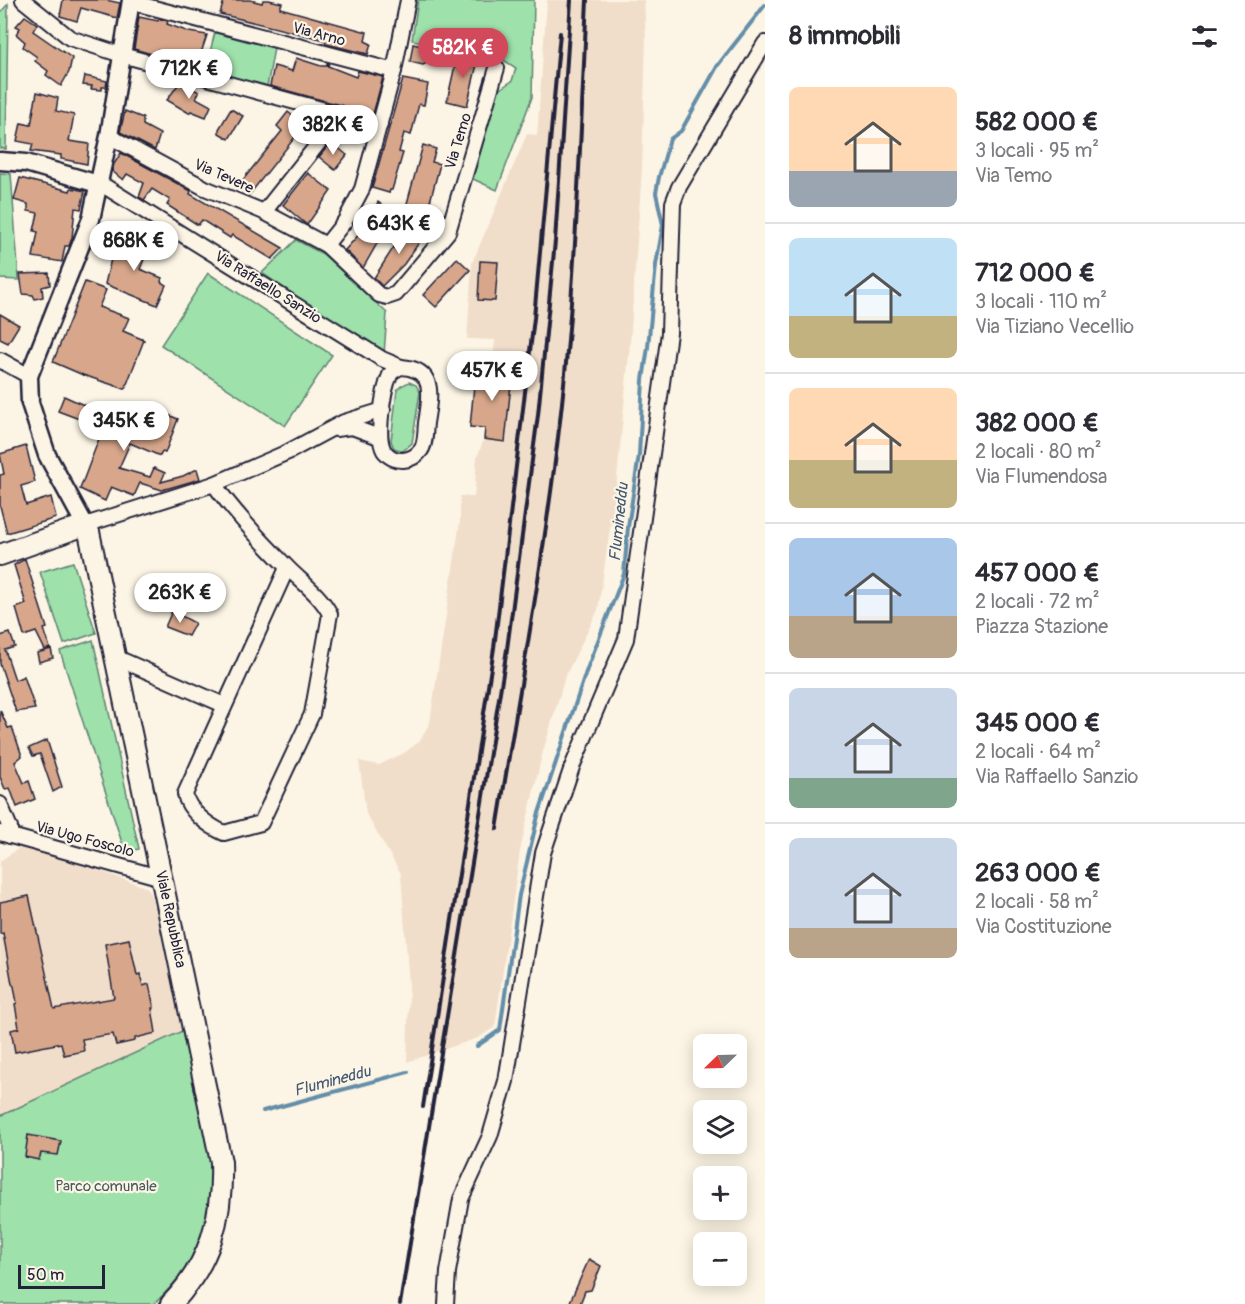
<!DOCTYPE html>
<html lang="it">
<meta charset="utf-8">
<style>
:root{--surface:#fff;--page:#f7f7f7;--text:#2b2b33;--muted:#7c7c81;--line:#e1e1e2;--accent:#d1495b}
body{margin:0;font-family:Pangolin,sans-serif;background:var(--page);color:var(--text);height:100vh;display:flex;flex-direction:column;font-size:22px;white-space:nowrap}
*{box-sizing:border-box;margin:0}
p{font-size:20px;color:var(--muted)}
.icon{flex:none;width:33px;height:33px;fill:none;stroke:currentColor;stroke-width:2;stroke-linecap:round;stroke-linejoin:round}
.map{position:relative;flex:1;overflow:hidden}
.panel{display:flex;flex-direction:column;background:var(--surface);width:480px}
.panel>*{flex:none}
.needle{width:39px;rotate:247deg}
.tools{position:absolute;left:693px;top:1034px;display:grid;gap:12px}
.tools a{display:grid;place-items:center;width:54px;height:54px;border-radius:9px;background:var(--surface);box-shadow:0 3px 15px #0003;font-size:30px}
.scale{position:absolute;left:18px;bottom:15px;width:87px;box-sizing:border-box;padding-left:6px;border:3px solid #22223b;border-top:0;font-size:16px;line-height:21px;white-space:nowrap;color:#22223b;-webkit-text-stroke:4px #fcf5e5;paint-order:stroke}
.price{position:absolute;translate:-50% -51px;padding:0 14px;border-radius:21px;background:#fff;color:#222;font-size:20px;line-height:39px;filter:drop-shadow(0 2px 3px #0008)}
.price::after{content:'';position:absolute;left:50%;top:36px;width:18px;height:14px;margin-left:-9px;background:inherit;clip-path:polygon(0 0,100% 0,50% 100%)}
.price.current{background:var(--accent);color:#fff}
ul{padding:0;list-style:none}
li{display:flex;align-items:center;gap:18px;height:150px;padding:0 24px}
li+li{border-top:2px solid var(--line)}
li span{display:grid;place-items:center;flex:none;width:168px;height:120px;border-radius:9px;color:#555}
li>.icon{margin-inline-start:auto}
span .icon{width:72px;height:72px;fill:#fffc;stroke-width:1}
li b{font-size:26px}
h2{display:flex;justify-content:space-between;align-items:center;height:72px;padding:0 24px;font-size:26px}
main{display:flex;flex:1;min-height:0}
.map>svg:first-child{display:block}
.built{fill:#f1deca}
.green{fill:#9ee1ab;stroke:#608273;stroke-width:1.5}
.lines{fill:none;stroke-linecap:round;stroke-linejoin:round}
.stream{stroke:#638da8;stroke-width:4}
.building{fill:#d8a78b;stroke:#22223b;stroke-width:1.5}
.minor-casing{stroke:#22223b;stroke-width:18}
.tertiary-casing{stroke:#22223b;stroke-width:21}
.secondary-casing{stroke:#22223b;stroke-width:24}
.minor{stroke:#fcf5e5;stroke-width:14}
.tertiary{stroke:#fcf5e5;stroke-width:16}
.secondary{stroke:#fcf5e5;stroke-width:20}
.rail{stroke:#22223b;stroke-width:4}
.labels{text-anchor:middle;stroke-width:4.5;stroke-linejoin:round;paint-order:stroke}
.street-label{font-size:15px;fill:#22223b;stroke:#fcf5e5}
.park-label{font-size:15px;fill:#475b5d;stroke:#fcf5e5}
.water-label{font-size:16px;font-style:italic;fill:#435872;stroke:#fcf5e5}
</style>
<main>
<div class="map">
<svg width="765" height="1304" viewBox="0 0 765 1304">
<rect width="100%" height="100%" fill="#fcf5e5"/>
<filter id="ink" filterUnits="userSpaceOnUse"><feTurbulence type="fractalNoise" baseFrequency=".0167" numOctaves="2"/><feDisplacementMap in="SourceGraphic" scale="12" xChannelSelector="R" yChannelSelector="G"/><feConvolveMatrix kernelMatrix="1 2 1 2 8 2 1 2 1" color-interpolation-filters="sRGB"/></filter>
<g filter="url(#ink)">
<g class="built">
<path d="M547 0H644L646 38 642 170 630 344 616 489 598 610 565 677 542 755 520 851 495 1027 478 1038 407 1062 409 988 401 874 366 814 359 761 379 765 404 753 420 741 430 722 460 521V496L474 497 477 457 484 439 485 428 470 427 475 375 491 377 495 340 467 339 472 263 527 134 537 135Z"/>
<path d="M25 844 148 888 153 899 182 1031 0 1116V861Z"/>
</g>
<g class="green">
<path d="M418 0H534L532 97 497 190 473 179 497 91 512 81 516 68 496 55 412 40Z"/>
<path d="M8 4 6 149 0 148V13Z"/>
<path d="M215 32 274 48 267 87 205 72Z"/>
<path d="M0 173 11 174 19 280 0 279Z"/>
<path d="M296 240 323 254 387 313 384 355 262 273Z"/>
<path d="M208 273 332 355 285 426 161 345Z"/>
<path d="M409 382 416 385 420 392 412 443 403 451 394 448 391 441 397 390 401 386Z"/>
<path d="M73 562 96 633 64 644 40 572Z"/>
<path d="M93 640 139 849 125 852 60 651Z"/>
<path d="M182 1031C189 1061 196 1091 203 1121 208 1144 215 1169 214 1193 212 1236 184 1276 154 1304H0V1116Z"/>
</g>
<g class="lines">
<g class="stream">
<path d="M477 1046 500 1030 519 895 538 816 587 669 624 574 628 527 639 455 643 380 648 347 656 265 663 225 656 193 659 177 670 139 681 131 718 65 765 5"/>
<path d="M263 1111 408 1072"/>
</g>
</g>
<g class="building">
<path d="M63 0H106L120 3 117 18 81 8 77 21 60 16Z"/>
<path d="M224 0H250L262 3 263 0H269L282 3 280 8 367 32 365 41 371 44 368 54 326 44 325 40 220 14Z"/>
<path d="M25 16 37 24 33 31 72 58 69 72 61 86 46 75 48 71 35 61 37 57 23 47 25 42 16 34 20 28 16 26Z"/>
<path d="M139 17 158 21 159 19 168 21 167 24 189 32 207 35 198 62 157 50 155 55 134 49Z"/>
<path d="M413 44 435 49 434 59 423 65 410 62Z"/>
<path d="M458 52 479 56 467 106 447 101Z"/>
<path d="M296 58 321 66H327V63H329L328 66 356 77 358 71 383 77 373 114 270 86 274 66 292 71Z"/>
<path d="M85 76 107 81 106 87H102V90L91 89 92 86 83 85Z"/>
<path d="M403 79 428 84 424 105 419 104 411 135 404 133 399 152 403 153 392 190H390L389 193 372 188Z"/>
<path d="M180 82 199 92 196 98 211 106 206 117 191 111 189 113 167 100Z"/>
<path d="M37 92 58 98 56 111 74 115 69 141 89 144 87 164 61 159V155L31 151 33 144 17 141 21 123 31 125Z"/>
<path d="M231 109 243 116 229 139 219 133V129Z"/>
<path d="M125 111 143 118V125L160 134 155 150 120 132Z"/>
<path d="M288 112 310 130 301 141 296 136 249 195 238 186 282 131 277 126Z"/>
<path d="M331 142 347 155 335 170 319 157Z"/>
<path d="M423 145 436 149 432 162 440 164 427 213 406 207Z"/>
<path d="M121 153 191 191 190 194 283 248 272 259 232 235 230 238 202 220 198 225 167 205 170 200 152 189 144 200 139 197 144 183 127 174 123 180 112 171 114 164Z"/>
<path d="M308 173 331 191 307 225 283 205Z"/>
<path d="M20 178 70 191 71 188 85 191 81 209 75 208 72 238 69 246H65L62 262 33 257 38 232 34 231 38 213 28 211V204L14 200Z"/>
<path d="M378 202 394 214 363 268 345 250 363 230Z"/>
<path d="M408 225 423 237 404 264 382 286 374 278Z"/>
<path d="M124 233 150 245 140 269 162 278 161 282 166 285 157 305 105 284 111 259H114Z"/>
<path d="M457 258 470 270 436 307 423 295Z"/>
<path d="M480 261 498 262 495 301 478 300Z"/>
<path d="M49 273 50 285 42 287 43 297 35 299 33 295 23 294 20 274Z"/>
<path d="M85 282 106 290 99 307 129 318 123 331 144 340 125 389 83 375 53 362Z"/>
<path d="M0 314 19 325 8 343 0 339Z"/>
<path d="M492 363 513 365 505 442 484 439 485 428 470 427 475 375 491 377Z"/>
<path d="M64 396 132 427 134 423 151 430 159 411 178 419 165 453 162 452 160 456 130 443 119 468 150 477 154 468 165 473 161 482 183 476 197 469 200 479 162 490 140 483 134 496 111 487 105 501 80 489 103 428 58 411Z"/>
<path d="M26 446 35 482 21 486 26 505 51 497 56 518 7 533 0 506V475L4 474 0 454Z"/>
<path d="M25 559 47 628 44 629 50 648 45 650 36 632 24 636 16 608 26 604 14 565Z"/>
<path d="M172 611 195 623 188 636 165 627Z"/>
<path d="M10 633 15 647 5 650 15 680 24 676 35 709 16 712 0 664V636Z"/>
<path d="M51 649 53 658 39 662 37 653Z"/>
<path d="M0 710 8 728 12 727 22 756 15 762 24 783 29 781 35 799 17 807 10 788 5 789 0 777Z"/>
<path d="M47 740 62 787 53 792 40 754 33 756 29 748Z"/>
<path d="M29 896 54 1009 114 998 105 944 129 939 137 975 140 974 143 986 149 984 154 1008H152L156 1033 135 1038V1041L116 1045 113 1034 82 1039 84 1051 64 1055 61 1043 15 1052 11 1030 19 1028 15 1004 17 1003 14 986 12 984 3 933 0 934V902Z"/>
<path d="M28 1135 61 1141 58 1155 41 1153 39 1160 25 1157Z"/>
<path d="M589 1259 601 1266 591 1290 585 1291 580 1304H569Z"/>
</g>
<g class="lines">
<defs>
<g id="minor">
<path d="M23 0 70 38 122 55 380 125"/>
<path d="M131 2 394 71"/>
<path d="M109 136 205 188 264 212 326 245 379 295 387 297 396 294 448 232 497 68"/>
<path d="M98 184 106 187 382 359 401 367"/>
<path d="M264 212 340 116"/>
<path d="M326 245 345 221 362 189 394 71 408 0"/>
<path d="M0 360 29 376"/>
<path d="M401 367C437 369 430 397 426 423 425 431 426 443 421 450 412 462 395 464 385 452 375 440 383 390 390 375 392 371 397 369 401 367Z"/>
<path d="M336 429 352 427 379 437"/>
<path d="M214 484C235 514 263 543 289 569 303 583 321 596 330 614L312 714 261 823 224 833C209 826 188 811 185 794L287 568"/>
<path d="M85 525 214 484 288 452 344 422 383 410"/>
<path d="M115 657 224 705"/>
<path d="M0 804 10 828V836"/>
<path d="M0 833 162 878"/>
<path d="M446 1304 448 1272 461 1199 490 1136 506 1081 543 853 572 767 626 639 669 333 673 203 679 187 765 43"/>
</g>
<g id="tertiary">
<path d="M0 161 26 163 98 184"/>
<path d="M85 525 47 455 30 403 29 376 91 219 109 136 131 0"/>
</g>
<path id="secondary" d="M0 555 85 525 89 532 221 1162C223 1217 210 1264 171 1304"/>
</defs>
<use href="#minor" class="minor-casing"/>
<use href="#tertiary" class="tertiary-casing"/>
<use href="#secondary" class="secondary-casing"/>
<use href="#minor" class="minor"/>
<use href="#tertiary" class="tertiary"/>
<use href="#secondary" class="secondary"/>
<g class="rail">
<path d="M497 829C519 693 544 558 560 421 576 282 580 140 587 0"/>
<path d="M423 1107 494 648 534 318 560 33"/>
<path d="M400 1304 507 649 538 415 555 241 571 0"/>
</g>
</g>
</g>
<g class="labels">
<g class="street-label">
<text transform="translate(319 34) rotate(15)" y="5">Via Arno</text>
<text transform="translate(458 141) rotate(-73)" y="5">Via Temo</text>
<text transform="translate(224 176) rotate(24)" y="5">Via Tevere</text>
<text transform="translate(268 287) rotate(32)" y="5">Via Raffaello Sanzio</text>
<text transform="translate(85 839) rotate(15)" y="5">Via Ugo Foscolo</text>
<text transform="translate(171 919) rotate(78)" y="5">Viale Repubblica</text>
</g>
<g class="park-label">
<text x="106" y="1191">Parco comunale</text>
</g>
<g class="water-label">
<text transform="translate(618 522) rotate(-84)" y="6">Flumineddu</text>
<text transform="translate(332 1080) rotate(-15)" y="6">Flumineddu</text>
</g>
</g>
</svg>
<div class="tools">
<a><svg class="needle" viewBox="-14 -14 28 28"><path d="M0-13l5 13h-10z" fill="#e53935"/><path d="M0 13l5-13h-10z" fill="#7c7c81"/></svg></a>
<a><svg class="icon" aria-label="layers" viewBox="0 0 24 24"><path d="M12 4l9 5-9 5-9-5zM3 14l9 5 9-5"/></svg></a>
<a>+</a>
<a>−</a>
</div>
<div class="scale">50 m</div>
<b class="price current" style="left:463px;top:79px">582K €</b>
<b class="price" style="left:189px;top:100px">712K €</b>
<b class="price" style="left:333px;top:156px">382K €</b>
<b class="price" style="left:399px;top:255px">643K €</b>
<b class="price" style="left:134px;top:272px">868K €</b>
<b class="price" style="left:492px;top:402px">457K €</b>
<b class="price" style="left:124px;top:452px">345K €</b>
<b class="price" style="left:180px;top:624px">263K €</b>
</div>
<section class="panel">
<h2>8 immobili<svg class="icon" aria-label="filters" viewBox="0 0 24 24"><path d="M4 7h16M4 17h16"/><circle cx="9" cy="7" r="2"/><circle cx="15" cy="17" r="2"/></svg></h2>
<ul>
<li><span style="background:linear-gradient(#ffd9b3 70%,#9aa5b1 0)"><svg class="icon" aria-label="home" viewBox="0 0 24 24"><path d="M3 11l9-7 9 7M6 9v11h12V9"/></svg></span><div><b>582 000 €</b><p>3 locali · 95 m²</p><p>Via Temo</p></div></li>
<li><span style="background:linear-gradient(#bfe0f5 65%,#c2b280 0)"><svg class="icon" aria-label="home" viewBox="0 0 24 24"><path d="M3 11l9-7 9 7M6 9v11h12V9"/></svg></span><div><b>712 000 €</b><p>3 locali · 110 m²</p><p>Via Tiziano Vecellio</p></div></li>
<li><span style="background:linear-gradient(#ffd9b3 60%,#c2b280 0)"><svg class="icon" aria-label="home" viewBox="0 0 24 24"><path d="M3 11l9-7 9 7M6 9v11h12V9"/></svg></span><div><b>382 000 €</b><p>2 locali · 80 m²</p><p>Via Flumendosa</p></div></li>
<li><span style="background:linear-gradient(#a9c7e8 65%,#b9a48a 0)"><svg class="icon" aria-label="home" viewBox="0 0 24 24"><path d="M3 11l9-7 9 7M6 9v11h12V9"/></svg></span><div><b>457 000 €</b><p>2 locali · 72 m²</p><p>Piazza Stazione</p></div></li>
<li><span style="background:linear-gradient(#c9d6e8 75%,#7fa58c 0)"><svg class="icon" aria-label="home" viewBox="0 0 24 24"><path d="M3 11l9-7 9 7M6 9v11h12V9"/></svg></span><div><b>345 000 €</b><p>2 locali · 64 m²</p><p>Via Raffaello Sanzio</p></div></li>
<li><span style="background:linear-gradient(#c9d6e8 75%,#b9a48a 0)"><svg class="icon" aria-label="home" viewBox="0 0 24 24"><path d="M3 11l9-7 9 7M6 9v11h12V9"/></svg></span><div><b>263 000 €</b><p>2 locali · 58 m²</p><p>Via Costituzione</p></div></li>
</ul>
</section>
</main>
